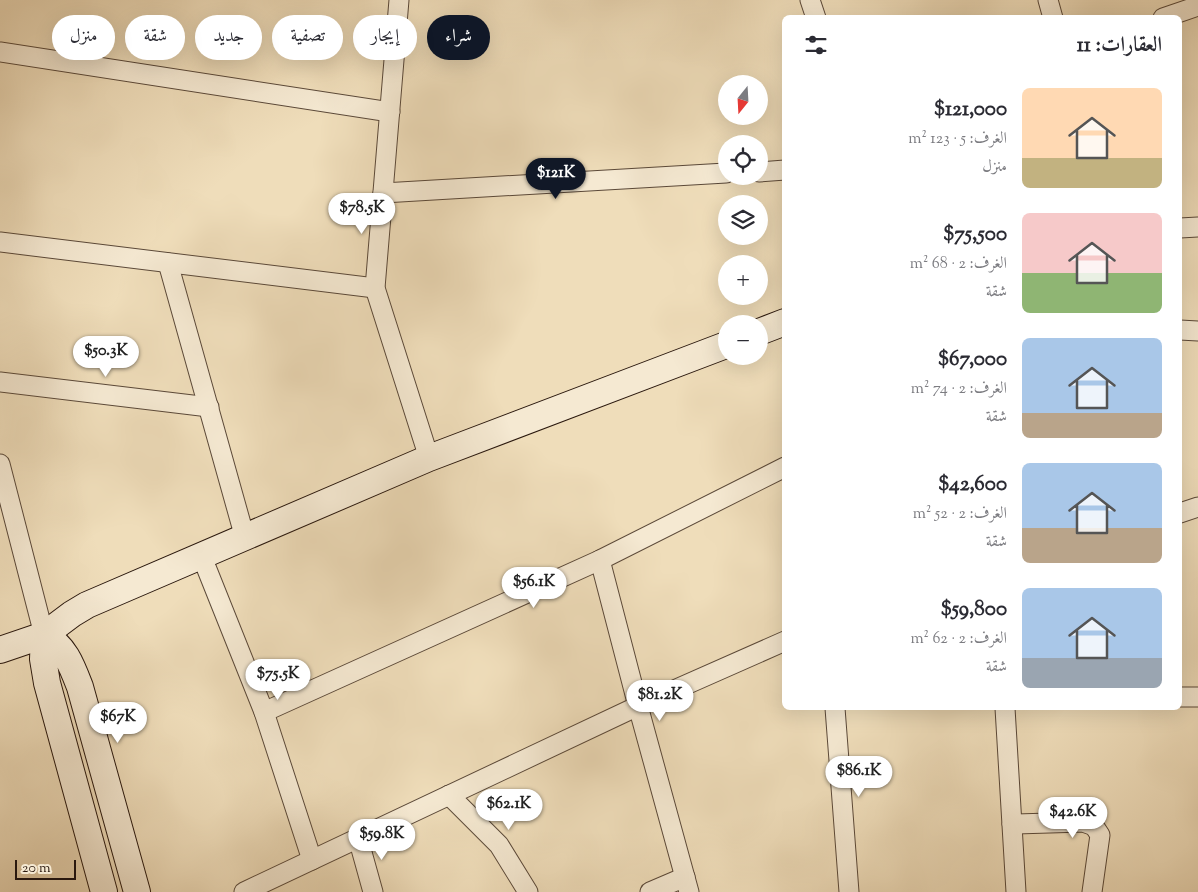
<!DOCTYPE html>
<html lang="ar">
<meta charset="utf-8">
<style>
:root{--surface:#fff;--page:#f2f2f3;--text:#2b2b33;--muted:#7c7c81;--accent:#111827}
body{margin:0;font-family:"Sorts Mill Goudy",Amiri,serif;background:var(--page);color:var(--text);direction:rtl;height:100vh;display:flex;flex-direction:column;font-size:19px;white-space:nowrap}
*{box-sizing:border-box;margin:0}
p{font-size:16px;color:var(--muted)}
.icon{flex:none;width:28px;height:28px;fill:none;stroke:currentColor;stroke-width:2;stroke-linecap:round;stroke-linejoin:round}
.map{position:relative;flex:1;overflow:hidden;direction:ltr}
.details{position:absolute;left:782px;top:15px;width:400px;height:695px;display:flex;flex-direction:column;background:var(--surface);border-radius:8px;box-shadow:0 5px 20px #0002;direction:rtl}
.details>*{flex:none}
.hud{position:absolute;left:15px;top:15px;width:475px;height:45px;direction:rtl;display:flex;gap:10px}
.needle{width:32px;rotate:198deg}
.tools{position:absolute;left:718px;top:75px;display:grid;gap:10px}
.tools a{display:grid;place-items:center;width:50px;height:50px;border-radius:50%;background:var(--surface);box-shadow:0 5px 20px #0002;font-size:25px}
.scale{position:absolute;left:15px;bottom:12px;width:61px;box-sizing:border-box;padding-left:5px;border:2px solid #2a180e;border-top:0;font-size:14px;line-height:18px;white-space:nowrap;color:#2a180e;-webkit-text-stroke:4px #f5e9d2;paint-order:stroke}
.price{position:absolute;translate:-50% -42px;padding:0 11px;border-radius:18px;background:#fff;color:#222;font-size:16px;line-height:32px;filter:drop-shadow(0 1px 2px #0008)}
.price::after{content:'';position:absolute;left:50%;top:30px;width:15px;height:11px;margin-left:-8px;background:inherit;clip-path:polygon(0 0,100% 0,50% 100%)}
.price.selected{background:var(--accent);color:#fff}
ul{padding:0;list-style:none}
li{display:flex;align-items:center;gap:15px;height:125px;padding:0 20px}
li span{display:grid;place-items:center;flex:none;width:140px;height:100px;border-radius:8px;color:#555}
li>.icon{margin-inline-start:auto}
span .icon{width:60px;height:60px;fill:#fffc;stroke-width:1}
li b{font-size:21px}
h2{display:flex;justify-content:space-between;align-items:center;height:60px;padding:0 20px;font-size:21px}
.chip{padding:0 18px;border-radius:22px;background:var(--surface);box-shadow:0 5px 20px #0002;font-size:18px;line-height:45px}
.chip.selected{background:var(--accent);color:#fff}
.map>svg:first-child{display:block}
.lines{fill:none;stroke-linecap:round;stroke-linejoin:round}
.street-casing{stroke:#5b4939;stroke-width:21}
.secondary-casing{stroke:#2a180e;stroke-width:28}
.street{stroke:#f5e9d2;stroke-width:19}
.secondary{stroke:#f5e9d2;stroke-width:26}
</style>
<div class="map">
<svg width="1198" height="892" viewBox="0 0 1198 892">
<rect width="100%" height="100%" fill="#efddba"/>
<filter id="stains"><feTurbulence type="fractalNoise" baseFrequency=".004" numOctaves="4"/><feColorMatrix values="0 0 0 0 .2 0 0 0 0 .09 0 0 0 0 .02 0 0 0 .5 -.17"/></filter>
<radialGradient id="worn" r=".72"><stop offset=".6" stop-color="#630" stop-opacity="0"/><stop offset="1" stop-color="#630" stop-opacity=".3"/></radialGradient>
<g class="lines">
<defs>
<g id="street">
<path d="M399 0 375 288 429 458"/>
<path d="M810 0 816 18"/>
<path d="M1048 0 1053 18"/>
<path d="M1163 18 1198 6"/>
<path d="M0 52 390 112"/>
<path d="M759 172 785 170"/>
<path d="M383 193 726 173"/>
<path d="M1180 228 1198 227"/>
<path d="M0 242 375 288"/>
<path d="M168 263 245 538"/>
<path d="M1180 330 1198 331"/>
<path d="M0 382 209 407"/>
<path d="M0 464 44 635"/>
<path d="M1180 513 1198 507"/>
<path d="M202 557 264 712 312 860"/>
<path d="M600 560 638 706 689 892"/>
<path d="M1180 697H1198"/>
<path d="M835 708 849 892"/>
<path d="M1005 708 1016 892"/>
<path d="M264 712 600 560 785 467"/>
<path d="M449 795 499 845 528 892"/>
<path d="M1012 824 1083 822 1094 826 1100 835 1092 892"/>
<path d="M358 838 373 892"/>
<path d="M244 892 638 706 785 641"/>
<path d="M650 892 685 877"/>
</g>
<g id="secondary">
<path d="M759 332 785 322"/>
<path d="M0 650 44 635 72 614 87 605 429 458 726 345"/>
<path d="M104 892 47 683 43 659 44 635C65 646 72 666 80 687L137 892"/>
</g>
</defs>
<use href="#street" class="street-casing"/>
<use href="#secondary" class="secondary-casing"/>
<use href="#street" class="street"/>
<use href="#secondary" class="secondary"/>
</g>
<rect width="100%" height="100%" filter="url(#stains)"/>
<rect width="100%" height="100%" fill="url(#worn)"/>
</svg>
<div class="tools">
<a><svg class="needle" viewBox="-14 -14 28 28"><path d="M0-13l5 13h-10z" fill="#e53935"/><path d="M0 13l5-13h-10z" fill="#7c7c81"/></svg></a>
<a><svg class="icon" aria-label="locate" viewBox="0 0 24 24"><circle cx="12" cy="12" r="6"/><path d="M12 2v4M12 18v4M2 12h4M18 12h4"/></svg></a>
<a><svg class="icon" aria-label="layers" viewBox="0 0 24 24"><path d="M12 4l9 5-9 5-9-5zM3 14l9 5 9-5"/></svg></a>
<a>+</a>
<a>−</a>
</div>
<div class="scale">20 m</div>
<b class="price selected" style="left:556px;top:200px">$121K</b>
<b class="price" style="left:362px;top:235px">$78.5K</b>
<b class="price" style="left:106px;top:378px">$50.3K</b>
<b class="price" style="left:534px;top:609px">$56.1K</b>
<b class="price" style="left:278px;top:701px">$75.5K</b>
<b class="price" style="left:660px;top:722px">$81.2K</b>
<b class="price" style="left:118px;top:744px">$67K</b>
<b class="price" style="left:859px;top:798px">$86.1K</b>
<b class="price" style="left:509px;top:831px">$62.1K</b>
<b class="price" style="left:1073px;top:839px">$42.6K</b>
<b class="price" style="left:382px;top:861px">$59.8K</b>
<div class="hud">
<a class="chip selected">شراء</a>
<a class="chip">إيجار</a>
<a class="chip">تصفية</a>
<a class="chip">جديد</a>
<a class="chip">شقة</a>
<a class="chip">منزل</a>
</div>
<section class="details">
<h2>العقارات: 11<svg class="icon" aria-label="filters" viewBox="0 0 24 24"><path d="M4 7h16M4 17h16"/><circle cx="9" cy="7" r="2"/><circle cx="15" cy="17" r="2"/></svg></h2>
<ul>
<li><span style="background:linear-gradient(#ffd9b3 70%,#c2b280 0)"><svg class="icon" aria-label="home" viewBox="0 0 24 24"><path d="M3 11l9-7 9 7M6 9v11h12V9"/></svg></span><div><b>$121,000</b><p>الغرف: 5 · 123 m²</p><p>منزل</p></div></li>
<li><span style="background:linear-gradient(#f6c9c9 60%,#8fb573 0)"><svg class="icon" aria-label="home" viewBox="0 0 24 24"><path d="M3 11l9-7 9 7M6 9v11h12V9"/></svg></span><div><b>$75,500</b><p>الغرف: 2 · 68 m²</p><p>شقة</p></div></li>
<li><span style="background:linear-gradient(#a9c7e8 75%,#b9a48a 0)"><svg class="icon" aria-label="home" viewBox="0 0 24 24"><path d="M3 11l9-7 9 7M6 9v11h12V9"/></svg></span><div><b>$67,000</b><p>الغرف: 2 · 74 m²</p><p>شقة</p></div></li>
<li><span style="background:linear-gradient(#a9c7e8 65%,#b9a48a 0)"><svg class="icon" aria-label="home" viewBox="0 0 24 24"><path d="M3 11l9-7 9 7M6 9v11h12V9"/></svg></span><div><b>$42,600</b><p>الغرف: 2 · 52 m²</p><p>شقة</p></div></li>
<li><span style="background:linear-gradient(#a9c7e8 70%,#9aa5b1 0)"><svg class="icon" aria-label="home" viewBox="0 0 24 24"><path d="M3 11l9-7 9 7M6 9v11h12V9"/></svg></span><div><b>$59,800</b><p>الغرف: 2 · 62 m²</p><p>شقة</p></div></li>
</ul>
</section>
</div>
